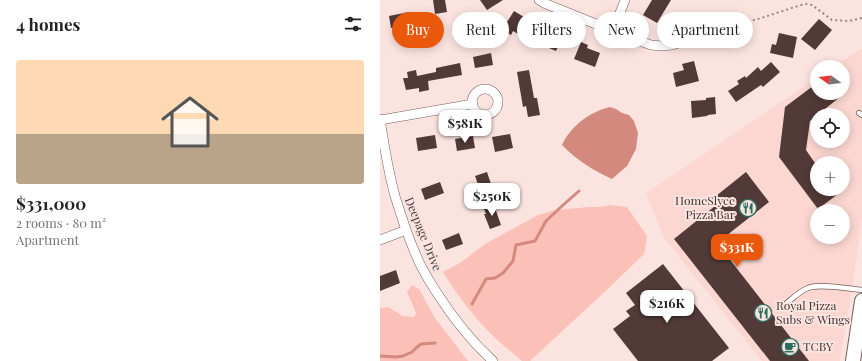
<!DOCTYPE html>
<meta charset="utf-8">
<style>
:root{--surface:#fff;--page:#f6f6f6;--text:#222;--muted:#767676;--accent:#ea580c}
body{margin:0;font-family:"Playfair Display",serif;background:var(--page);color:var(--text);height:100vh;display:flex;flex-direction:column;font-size:15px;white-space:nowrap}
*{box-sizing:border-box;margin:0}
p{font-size:13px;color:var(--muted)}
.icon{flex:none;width:22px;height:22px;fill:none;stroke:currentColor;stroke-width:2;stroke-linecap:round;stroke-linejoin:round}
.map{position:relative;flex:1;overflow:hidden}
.panel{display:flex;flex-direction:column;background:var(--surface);width:380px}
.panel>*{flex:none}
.hud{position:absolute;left:12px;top:12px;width:380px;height:36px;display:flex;gap:8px}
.needle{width:26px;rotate:285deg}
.fabs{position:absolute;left:430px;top:60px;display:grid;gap:8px}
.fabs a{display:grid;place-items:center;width:40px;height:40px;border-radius:50%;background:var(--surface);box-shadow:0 2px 10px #0003;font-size:20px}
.price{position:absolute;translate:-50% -34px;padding:0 9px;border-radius:8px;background:#fff;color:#222;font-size:13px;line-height:26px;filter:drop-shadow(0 1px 2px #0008)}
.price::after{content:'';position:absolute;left:50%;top:24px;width:12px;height:9px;margin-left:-6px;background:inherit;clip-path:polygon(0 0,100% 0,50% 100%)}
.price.on{background:var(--accent);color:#fff}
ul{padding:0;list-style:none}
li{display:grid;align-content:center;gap:8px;height:212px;padding:0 16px}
li span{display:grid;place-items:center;height:124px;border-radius:4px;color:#555}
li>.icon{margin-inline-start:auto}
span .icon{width:72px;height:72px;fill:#fffc;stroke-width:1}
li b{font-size:17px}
h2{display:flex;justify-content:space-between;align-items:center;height:48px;padding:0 16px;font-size:17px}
.pill{padding:0 14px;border-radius:18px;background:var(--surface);box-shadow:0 2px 10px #0003;font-size:14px;line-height:36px}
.pill.on{background:var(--accent);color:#fff}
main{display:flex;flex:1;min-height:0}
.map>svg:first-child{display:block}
.built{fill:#fcd7d1;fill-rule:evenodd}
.green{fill:#fbc1b8}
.water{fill:#d4897f}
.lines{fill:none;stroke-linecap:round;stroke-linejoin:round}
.stream{stroke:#d4897f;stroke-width:3}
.building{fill:#513a37}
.service-casing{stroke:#775f5b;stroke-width:6}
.minor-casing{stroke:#775f5b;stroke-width:10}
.primary-casing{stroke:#775f5b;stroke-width:16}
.path{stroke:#978784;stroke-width:2;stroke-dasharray:2 3;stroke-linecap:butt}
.service{stroke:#fff;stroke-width:4.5}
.minor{stroke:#fff;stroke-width:9}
.primary{stroke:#fff;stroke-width:14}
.labels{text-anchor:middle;stroke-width:4;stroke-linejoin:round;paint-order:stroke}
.poi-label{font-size:12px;fill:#423735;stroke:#fbe4e0;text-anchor:start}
.street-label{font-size:12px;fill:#423735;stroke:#fbe4e0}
</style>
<main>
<section class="panel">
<h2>4 homes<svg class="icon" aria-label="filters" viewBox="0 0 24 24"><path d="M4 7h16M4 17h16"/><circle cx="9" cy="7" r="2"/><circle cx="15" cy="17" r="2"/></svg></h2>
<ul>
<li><span style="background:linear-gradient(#ffd9b3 60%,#b9a48a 0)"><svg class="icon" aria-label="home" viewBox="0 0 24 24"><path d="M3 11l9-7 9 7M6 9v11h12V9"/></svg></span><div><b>$331,000</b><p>2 rooms · 80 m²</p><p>Apartment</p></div></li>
</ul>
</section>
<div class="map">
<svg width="482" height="361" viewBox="0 0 482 361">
<rect width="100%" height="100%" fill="#fbe4e0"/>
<path class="built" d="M482 48V215L476 262 460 361H382L284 238 266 193 437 78V93H463V67H453ZM437 115H463V141H437ZM437 163H463V189H437ZM437 211H463V237H437Z"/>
<g class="green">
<path d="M231 205 247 207 267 236 264 254 231 286 150 361H142C132 352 121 344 112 335 93 316 77 295 63 272L80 263 105 244 158 215 175 210 209 207H219Z"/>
<path d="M32 285 39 289 55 318 88 361H0V308L8 307 23 316 34 317 36 313 27 292Z"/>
</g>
<path class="water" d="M230 107 236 109 242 113 249 115 254 121 258 133 256 149 247 166 232 179C212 170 197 160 182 145 191 126 209 112 230 107Z"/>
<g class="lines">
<g class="stream">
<path d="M92 304 106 279 115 278 123 273 133 261 136 245 155 241 166 221 182 206 199 191"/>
<path d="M0 356 16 357 23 356 32 352 36 348 41 344 55 343"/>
</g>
</g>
<g class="building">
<path d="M53 0H65L67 12 55 14Z"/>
<path d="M100 0H123L107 10Z"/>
<path d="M272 0H291L277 23 263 15Z"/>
<path d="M134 11 144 17 142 20 151 25 143 37 133 31 131 35 122 30Z"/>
<path d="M29 12 31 25 11 28 9 16Z"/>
<path d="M439 19 452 30 435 50 421 39Z"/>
<path d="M164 25 173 29 172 33 182 38 176 51 157 43Z"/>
<path d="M399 33 417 37 413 58 390 53 392 44 396 45Z"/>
<path d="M201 42 208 45 207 48 220 53 215 67 194 59Z"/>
<path d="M111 53 113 65 95 68 93 57Z"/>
<path d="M314 61 319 81 296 87 293 73 304 70 302 64Z"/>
<path d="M391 62 400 72 383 87 381 85 356 102 348 91 359 84 357 81 365 76 366 78 378 67 381 71Z"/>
<path d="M80 63 82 75 48 81 49 90 39 92V88L26 90 23 78H28L27 72 36 70 37 76 56 72V68Z"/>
<path d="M149 70 154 98H157L160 115 148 117 146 106 143 107 137 72Z"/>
<path d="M437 83V93H465L430 121 426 150 437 166V189H454L458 194 438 209 399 157 405 107Z"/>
<path d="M335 97 336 114 328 115 327 116 312 118 311 101 326 100V98Z"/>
<path d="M130 134 133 148 115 152 112 137Z"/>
<path d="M55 135 57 148 38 151 36 138Z"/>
<path d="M93 136 95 148 77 151 75 139Z"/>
<path d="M107 172 111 184 107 186 108 190 101 193 95 176Z"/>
<path d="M366 172 389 202 337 243 429 361H390L294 239 335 206 331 200Z"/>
<path d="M60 182 64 193 45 200 41 189Z"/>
<path d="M114 205 121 225 110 229 104 214H106L104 209Z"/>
<path d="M79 233 83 244 66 250 62 240Z"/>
<path d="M283 264 349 348 332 361H258L233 329 250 316 246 311 255 305 246 293Z"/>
<path d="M16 270 20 283 0 291V276Z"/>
</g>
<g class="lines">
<defs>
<g id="service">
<path d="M479 113 482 115"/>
<path d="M402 307C410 301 419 291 428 288 439 283 469 289 482 290"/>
</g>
<g id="minor">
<path d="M159 0 164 3 233 31 271 45 282 46 292 45 337 32"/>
<path d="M233 31 245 0"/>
<circle cx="105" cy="102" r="13"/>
<path d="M0 119C4 145 8 171 15 196 22 219 30 243 40 264 45 274 51 284 57 293 73 318 91 341 113 361"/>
<path d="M0 120 93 104"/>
<path d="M0 240 26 230"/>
</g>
<path id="primary" d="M473 361 482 301"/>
</defs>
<use href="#service" class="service-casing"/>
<use href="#minor" class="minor-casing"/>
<use href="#primary" class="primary-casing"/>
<path class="path" d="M344 28 356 23 375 20 421 5 427 4 432 5 452 20 469 21 482 18"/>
<use href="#service" class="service"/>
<use href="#minor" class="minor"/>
<use href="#primary" class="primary"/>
</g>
<defs>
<symbol id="restaurant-ring" viewBox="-11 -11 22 22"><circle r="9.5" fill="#fbe4e0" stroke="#286d5f" stroke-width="1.5"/><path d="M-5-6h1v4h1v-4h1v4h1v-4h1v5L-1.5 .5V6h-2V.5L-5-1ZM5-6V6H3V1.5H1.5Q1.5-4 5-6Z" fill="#286d5f"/></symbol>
<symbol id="cafe-ring" viewBox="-11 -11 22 22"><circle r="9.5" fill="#fbe4e0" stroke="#286d5f" stroke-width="1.5"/><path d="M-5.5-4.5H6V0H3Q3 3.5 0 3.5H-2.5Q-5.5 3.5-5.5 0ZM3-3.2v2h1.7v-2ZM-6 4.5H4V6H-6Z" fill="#286d5f"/></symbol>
</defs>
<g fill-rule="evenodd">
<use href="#restaurant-ring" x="358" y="198" width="20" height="20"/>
<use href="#restaurant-ring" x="373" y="303" width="20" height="20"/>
<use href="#cafe-ring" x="400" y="337" width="20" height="20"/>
</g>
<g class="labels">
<g class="poi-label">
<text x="355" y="205" text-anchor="end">HomeSlyce<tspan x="355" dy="14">Pizza Bar</tspan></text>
<text x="396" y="310">Royal Pizza<tspan x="396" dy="14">Subs &amp; Wings</tspan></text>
<text x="423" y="351">TCBY</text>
</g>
<g class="street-label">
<text transform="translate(43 234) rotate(68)" y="4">Deepage Drive</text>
</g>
</g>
</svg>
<div class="fabs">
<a><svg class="needle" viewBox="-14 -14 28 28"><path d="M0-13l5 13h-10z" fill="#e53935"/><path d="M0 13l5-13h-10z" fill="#767676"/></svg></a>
<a><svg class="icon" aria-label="locate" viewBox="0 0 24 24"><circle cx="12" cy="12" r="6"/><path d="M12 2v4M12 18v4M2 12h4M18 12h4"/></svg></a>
<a>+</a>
<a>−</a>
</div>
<b class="price" style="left:85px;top:144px">$581K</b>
<b class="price" style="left:112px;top:217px">$250K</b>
<b class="price on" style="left:357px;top:268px">$331K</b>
<b class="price" style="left:287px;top:324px">$216K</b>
<div class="hud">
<a class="pill on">Buy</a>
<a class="pill">Rent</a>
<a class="pill">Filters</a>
<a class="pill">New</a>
<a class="pill">Apartment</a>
</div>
</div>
</main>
